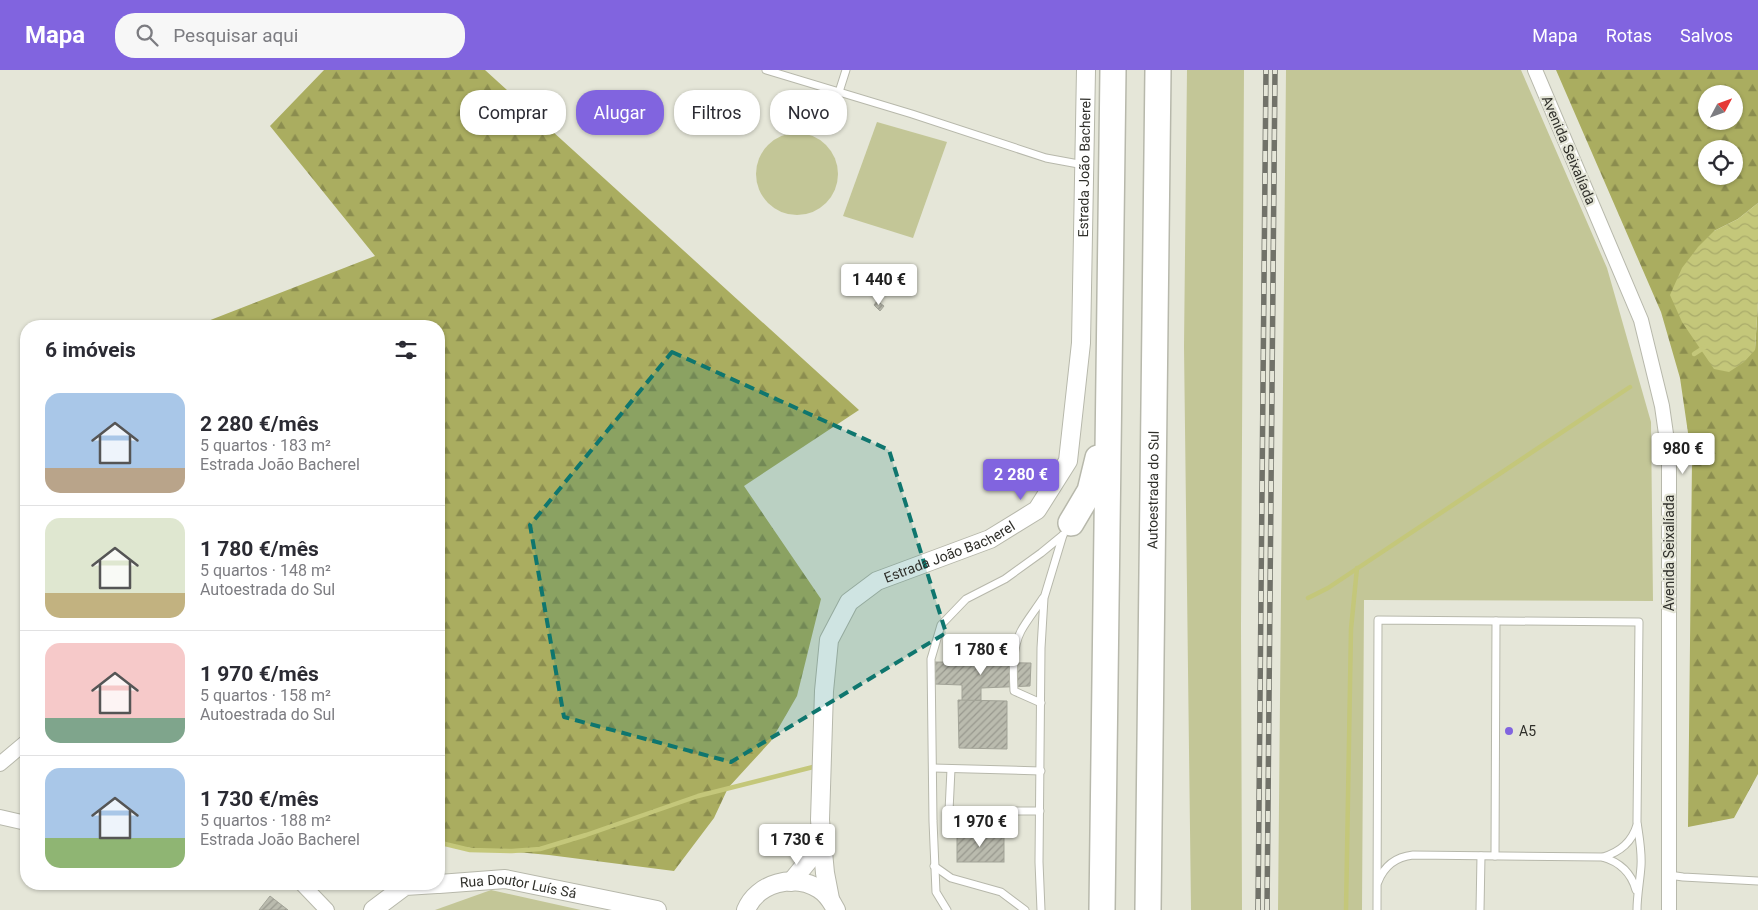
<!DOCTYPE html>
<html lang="pt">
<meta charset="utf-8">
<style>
:root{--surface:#fff;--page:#f7f7f7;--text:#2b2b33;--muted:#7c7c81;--line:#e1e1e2;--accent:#8164df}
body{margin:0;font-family:Roboto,sans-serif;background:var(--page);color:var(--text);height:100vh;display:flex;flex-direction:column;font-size:19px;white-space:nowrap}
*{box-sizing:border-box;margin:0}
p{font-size:16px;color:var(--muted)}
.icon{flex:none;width:28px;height:28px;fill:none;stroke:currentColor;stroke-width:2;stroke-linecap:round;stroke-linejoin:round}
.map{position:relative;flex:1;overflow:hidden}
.panel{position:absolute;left:20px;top:250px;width:425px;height:570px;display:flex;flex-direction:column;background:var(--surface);border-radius:20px;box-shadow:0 1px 4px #0004}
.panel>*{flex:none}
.top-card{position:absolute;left:460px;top:20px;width:475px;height:45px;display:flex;gap:10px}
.needle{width:32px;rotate:49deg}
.fabs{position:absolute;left:1698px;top:15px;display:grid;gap:10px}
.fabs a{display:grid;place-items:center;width:45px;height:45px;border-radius:50%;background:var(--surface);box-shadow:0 1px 4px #0004;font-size:25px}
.price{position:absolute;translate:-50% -42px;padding:0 11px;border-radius:5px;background:#fff;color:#222;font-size:16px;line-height:32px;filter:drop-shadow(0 1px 2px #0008)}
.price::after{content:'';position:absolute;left:50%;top:30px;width:15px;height:11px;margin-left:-8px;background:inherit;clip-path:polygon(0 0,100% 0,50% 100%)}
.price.current{background:var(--accent);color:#fff}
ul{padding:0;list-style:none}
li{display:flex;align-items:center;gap:15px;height:125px;padding:0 25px}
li+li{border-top:1px solid var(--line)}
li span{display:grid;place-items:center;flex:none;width:140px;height:100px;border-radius:15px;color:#555}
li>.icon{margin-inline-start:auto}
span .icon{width:60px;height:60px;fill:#fffc;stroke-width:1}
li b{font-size:21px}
h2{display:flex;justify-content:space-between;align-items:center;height:60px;padding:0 25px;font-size:21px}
.chip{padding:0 18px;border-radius:20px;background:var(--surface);box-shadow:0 1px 4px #0004;font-size:18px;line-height:45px}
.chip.current{background:var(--accent);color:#fff}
header{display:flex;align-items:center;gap:30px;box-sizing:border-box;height:70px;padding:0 25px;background:var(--accent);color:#fff}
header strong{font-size:24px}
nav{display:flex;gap:28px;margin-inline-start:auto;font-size:18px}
.search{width:350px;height:45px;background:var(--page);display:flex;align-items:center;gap:12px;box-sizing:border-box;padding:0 18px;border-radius:20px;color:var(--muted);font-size:19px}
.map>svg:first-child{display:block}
.green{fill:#c3c697}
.forest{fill:url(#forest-firs);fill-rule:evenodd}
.water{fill:url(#water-waves)}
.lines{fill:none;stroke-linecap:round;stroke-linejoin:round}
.stream{stroke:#c4c77a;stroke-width:4.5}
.building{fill:url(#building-hatch);stroke:#a2a397}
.service-casing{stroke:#b7b8ab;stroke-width:9}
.minor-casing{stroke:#b7b8ab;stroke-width:16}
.tertiary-casing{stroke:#b7b8ab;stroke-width:20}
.motorway-casing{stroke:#b7b8ab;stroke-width:28}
.service{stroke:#fff;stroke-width:7}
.minor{stroke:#fff;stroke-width:14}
.tertiary{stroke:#fff;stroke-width:18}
.motorway{stroke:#fff;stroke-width:25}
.rail-casing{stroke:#717269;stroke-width:5.5}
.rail{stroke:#e5e6d8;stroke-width:4;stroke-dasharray:11;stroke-linecap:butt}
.marked{fill:#0f766e;fill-opacity:0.2;stroke:#0f766e;stroke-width:4;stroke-dasharray:10 6;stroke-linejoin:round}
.poi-dot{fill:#8164df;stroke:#e5e6d8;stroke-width:2}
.labels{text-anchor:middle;stroke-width:4.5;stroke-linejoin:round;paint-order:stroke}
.street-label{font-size:14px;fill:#2f2f2a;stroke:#e5e6d8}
.poi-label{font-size:14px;fill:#2f2f2a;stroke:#e5e6d8;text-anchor:start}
</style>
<header>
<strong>Mapa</strong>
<div class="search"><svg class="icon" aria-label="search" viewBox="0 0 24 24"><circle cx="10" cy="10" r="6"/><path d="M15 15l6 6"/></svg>Pesquisar aqui</div>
<nav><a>Mapa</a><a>Rotas</a><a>Salvos</a></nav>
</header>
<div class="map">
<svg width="1758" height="840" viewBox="0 0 1758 840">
<defs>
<pattern id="forest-firs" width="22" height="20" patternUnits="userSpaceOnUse" patternTransform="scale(1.25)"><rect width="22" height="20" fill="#aaad60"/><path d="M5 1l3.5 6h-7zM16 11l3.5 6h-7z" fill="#8b8d4f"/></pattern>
<pattern id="water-waves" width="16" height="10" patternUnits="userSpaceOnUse" patternTransform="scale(1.25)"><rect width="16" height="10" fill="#c4c77a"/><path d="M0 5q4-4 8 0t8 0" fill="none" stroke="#a9ab6a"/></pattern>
<pattern id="building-hatch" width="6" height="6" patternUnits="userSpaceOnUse" patternTransform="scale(1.25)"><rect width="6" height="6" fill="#babbae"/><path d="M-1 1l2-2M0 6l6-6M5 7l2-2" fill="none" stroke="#98988e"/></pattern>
</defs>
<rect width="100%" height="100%" fill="#e5e6d8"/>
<g class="green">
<path d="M1187 0H1244L1241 556 1242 840H1191L1184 277Z"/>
<path d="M1286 0H1521L1607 198 1651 352 1653 531 1364 530 1362 840H1278Z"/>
<path d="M877 52 947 72 913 168 843 146Z"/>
<circle cx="797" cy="104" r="41"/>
<path d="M491 820 581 840H435Z"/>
</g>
<g class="forest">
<path d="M324 0H485L859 340 744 416 821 529 797 626 771 671 728 718 714 748 674 801 549 785 439 775V256H195L375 186 270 56Z"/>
<path d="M1556 0H1758V133L1738 149 1714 161 1755 280 1758 231V704L1734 748 1688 757 1692 390 1680 308 1661 242ZM1706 24H1734V51H1706ZM1706 79H1734V106H1706Z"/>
</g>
<path class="water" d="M1758 133V231L1755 280 1744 292 1729 302 1714 299 1682 252 1670 225 1682 198 1698 177 1714 161 1738 149Z"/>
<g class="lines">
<g class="stream">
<path d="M1694 284 1705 277"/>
<path d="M1308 528 1328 518 1630 317"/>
<path d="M439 771 445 774 470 780 512 781 540 779 586 765 698 726 813 697"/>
<path d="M1346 840 1351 559 1357 498"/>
</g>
</g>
<g class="building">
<path d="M877 231 884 236 880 241 874 235Z"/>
<path d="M933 592 1031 593 1030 616 981 618V630L962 632V615L934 614Z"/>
<path d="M958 630 1007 631V679L959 678Z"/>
<rect x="957" y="765" width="47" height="27"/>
<path d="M270 826 288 840H259Z"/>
</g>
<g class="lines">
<defs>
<g id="service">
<path d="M766 0 912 44 1046 88 1084 95"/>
<path d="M839 22 846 0"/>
<path d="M1041 633 1014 621C1013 602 1012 578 1021 561 1027 550 1036 539 1043 528"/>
<path d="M933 698 1041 701"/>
<path d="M951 699 949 741H1040"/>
<path d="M1495 786 1496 551"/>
<path d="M1603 787C1620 782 1632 772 1637 755"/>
<path d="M934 796 951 808 1001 822 1025 840"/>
<path d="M1669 805 1683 807 1758 811"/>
<path d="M1378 812C1384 796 1395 787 1413 785L1602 787C1620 792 1631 802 1636 820"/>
<path d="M947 840 936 822 933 751 931 589 941 555 966 529 1005 509 1041 483 1063 465"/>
<path d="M1041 840 1039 792 1041 578 1044 528 1063 465"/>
<path d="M1377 840 1378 550 1639 552 1637 752C1639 766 1642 781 1641 796 1640 811 1637 825 1637 840"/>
<path d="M1480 840 1481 786"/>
</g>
<g id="minor">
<path d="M1535 0 1641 250 1662 336 1669 385V840"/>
<path d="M0 694 26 672"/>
<path d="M0 747 26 753"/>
<path d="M302 814 327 840"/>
</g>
<g id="tertiary">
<path d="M791 812 809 790 817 763"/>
<path id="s1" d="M439 814 505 809 657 840"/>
<path id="s2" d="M830 829 825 803 820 750 824 621 829 570 849 532 877 511 990 469 1037 440 1068 391 1081 273 1086 0"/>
<path d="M373 840 405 816 437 814"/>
<path d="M746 840C757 813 794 803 819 819 827 824 832 832 836 840"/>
</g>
<g id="motorway">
<path d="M1071 453 1090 421 1098 388"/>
<path d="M1102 840 1113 0"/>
<path id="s3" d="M1148 840 1158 0"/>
</g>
</defs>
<use href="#service" class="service-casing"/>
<use href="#minor" class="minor-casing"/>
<use href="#tertiary" class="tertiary-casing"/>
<use href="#motorway" class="motorway-casing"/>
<use href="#service" class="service"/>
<use href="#minor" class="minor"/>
<use href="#tertiary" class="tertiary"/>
<use href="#motorway" class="motorway"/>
<defs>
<g id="rail">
<path d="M1258 840 1266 0"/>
<path d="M1267 840 1275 0"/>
</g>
</defs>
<use href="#rail" class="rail-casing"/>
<use href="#rail" class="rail"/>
</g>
<path class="marked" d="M672 282 889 380 946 563 731 692 564 647 530 455Z"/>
<circle class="poi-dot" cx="1509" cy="661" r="5"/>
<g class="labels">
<g class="street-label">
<text transform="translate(1569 80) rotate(67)" y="5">Avenida Seixalíada</text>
<text dy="5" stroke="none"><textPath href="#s2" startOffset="866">Estrada João Bacherel</textPath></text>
<text dy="5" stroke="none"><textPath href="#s3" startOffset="420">Autoestrada do Sul</textPath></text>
<text dy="5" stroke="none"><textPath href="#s2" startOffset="416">Estrada João Bacherel</textPath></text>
<text transform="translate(1669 483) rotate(-90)" y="5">Avenida Seixalíada</text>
<text dy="5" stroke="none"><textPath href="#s1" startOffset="80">Rua Doutor Luís Sá</textPath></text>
</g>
<g class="poi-label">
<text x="1519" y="666">A5</text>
</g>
</g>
</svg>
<div class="fabs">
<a><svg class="needle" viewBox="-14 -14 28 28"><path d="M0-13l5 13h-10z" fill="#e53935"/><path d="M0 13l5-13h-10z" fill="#7c7c81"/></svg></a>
<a><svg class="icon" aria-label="locate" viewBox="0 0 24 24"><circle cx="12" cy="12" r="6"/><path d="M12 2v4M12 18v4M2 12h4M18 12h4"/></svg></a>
</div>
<b class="price" style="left:879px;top:236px">1 440 €</b>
<b class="price" style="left:1683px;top:405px">980 €</b>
<b class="price current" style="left:1021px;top:431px">2 280 €</b>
<b class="price" style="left:981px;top:606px">1 780 €</b>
<b class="price" style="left:980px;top:778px">1 970 €</b>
<b class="price" style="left:797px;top:796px">1 730 €</b>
<div class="top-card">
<a class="chip">Comprar</a>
<a class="chip current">Alugar</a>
<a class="chip">Filtros</a>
<a class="chip">Novo</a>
</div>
<section class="panel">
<h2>6 imóveis<svg class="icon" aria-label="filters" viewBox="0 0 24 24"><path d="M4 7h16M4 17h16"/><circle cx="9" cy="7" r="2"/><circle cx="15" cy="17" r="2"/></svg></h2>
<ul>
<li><span style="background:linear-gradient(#a9c7e8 75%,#b9a48a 0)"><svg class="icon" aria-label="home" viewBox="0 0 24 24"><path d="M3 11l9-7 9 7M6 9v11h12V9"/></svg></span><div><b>2 280 €/mês</b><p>5 quartos · 183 m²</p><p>Estrada João Bacherel</p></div></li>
<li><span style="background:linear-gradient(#dfe7d0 75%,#c2b280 0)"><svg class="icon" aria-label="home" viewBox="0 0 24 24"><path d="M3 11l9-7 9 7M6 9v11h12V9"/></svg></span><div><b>1 780 €/mês</b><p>5 quartos · 148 m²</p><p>Autoestrada do Sul</p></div></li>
<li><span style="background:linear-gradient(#f6c9c9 75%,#7fa58c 0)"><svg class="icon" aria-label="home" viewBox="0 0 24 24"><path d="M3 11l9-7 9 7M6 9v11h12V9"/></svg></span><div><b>1 970 €/mês</b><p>5 quartos · 158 m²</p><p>Autoestrada do Sul</p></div></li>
<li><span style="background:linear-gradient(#a9c7e8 70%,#8fb573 0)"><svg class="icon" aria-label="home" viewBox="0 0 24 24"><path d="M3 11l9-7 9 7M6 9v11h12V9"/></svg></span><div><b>1 730 €/mês</b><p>5 quartos · 188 m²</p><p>Estrada João Bacherel</p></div></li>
</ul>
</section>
</div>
